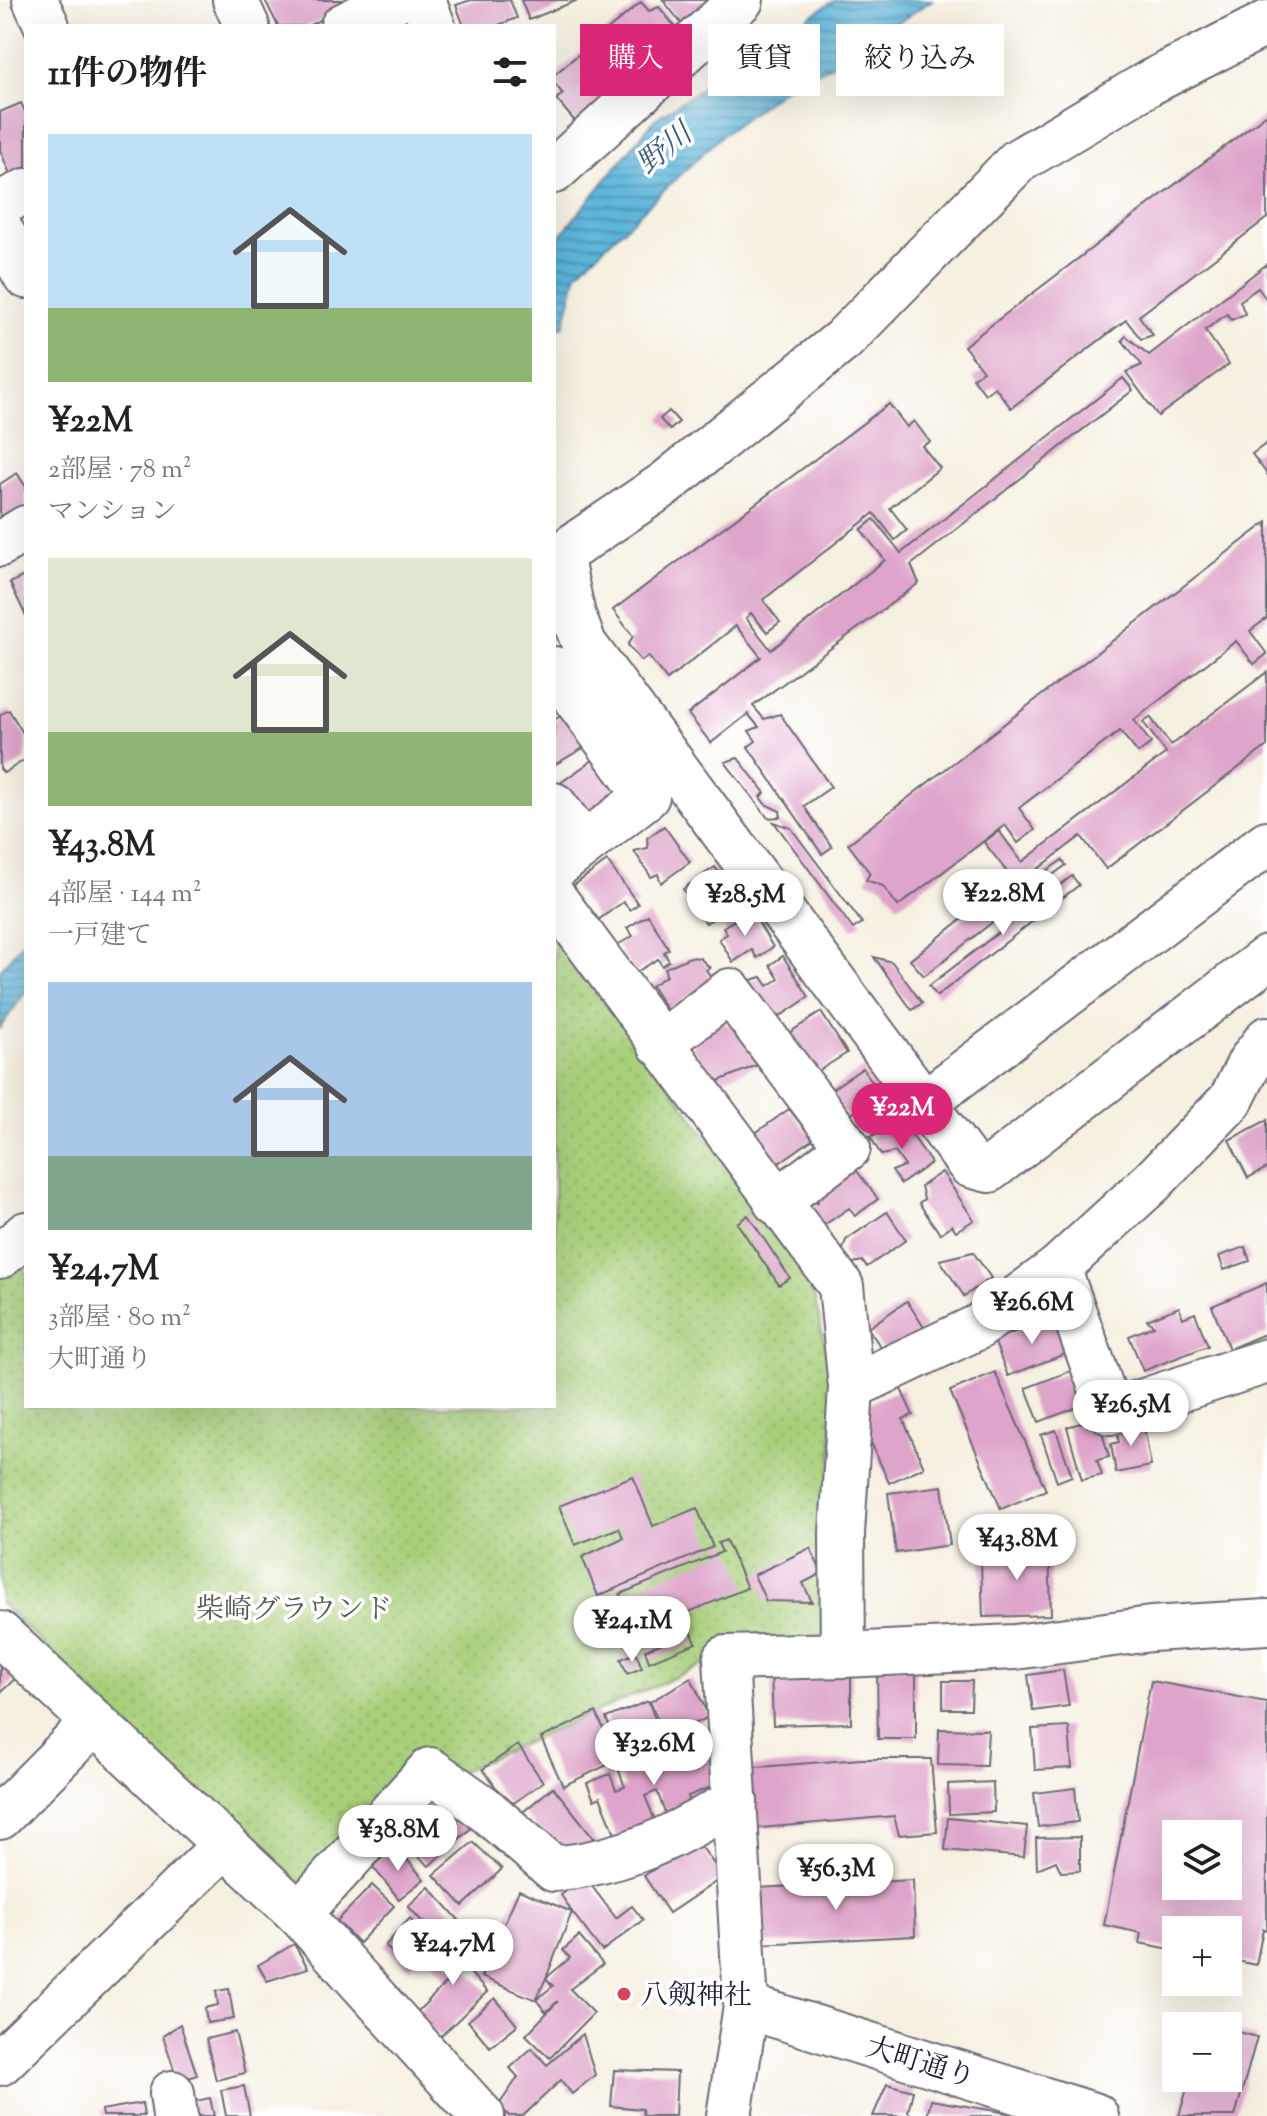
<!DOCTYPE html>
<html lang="ja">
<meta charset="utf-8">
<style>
:root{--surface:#fff;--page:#f6f6f6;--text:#222;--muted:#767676;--accent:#db2777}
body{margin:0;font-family:"Sorts Mill Goudy","Noto Serif JP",serif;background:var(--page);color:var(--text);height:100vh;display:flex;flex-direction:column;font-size:30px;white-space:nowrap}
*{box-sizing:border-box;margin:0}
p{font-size:26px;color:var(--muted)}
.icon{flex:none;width:44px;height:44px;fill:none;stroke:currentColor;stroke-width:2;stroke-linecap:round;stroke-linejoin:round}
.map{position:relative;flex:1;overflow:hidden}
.sheet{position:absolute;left:24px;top:24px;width:532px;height:1384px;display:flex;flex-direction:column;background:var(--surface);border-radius:0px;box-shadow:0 8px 32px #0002}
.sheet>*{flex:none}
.hud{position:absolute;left:580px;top:24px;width:566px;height:72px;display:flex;gap:16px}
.controls{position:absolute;left:1162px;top:1820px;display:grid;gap:16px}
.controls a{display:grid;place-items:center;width:80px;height:80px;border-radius:0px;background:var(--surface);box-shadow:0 8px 32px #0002;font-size:40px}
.price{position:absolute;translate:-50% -68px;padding:0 18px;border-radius:28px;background:#fff;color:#222;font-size:26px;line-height:52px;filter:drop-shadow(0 2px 4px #0008)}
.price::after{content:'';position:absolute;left:50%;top:48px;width:24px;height:18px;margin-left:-12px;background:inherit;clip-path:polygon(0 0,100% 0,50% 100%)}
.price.on{background:var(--accent);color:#fff}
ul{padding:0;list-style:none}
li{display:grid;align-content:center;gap:16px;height:424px;padding:0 24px}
li span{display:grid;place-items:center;height:248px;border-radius:0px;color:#555}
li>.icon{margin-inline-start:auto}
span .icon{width:144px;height:144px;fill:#fffc;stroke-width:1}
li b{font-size:34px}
h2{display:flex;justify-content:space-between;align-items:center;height:96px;padding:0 24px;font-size:34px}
.tag{padding:0 28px;border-radius:0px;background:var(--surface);box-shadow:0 8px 32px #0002;font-size:28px;line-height:72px}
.tag.on{background:var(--accent);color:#fff}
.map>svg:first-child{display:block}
.park{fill:url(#park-dots);stroke:#65785a;stroke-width:2}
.water{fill:url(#water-rules);stroke:#406c8a;stroke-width:2}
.building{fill:#dea4c9;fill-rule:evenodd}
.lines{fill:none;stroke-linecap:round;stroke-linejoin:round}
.minor-casing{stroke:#6c6a75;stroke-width:48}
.minor{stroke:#fff;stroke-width:44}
.poi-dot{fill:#d1495b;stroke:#fff;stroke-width:3}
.labels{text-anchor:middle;stroke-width:7;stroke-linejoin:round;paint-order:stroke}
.park-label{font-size:28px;fill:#515f51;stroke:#fff}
.poi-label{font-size:28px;fill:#22223b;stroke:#fff;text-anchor:start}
.street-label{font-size:28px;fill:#22223b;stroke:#fff}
.water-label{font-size:30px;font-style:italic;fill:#3a5d7b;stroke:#fff}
</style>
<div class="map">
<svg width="1267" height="2116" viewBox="0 0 1267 2116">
<defs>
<pattern id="park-dots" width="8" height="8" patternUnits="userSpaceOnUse" patternTransform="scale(2)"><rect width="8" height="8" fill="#a8cf7a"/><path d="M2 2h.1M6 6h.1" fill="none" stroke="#90b16a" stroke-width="1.8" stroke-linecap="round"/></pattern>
<pattern id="water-rules" width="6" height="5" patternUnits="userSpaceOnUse" patternTransform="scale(2)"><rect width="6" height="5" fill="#5db5da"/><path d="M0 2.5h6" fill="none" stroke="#4c93b2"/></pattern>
</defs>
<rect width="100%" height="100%" fill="#fff"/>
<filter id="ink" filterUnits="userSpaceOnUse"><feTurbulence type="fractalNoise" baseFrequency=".0125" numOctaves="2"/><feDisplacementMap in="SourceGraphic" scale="16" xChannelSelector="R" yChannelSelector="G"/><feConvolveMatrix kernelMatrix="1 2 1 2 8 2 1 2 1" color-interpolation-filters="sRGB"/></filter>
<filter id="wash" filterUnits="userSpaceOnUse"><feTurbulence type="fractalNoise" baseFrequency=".006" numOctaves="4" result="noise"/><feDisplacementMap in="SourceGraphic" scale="32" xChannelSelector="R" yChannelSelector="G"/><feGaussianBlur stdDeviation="1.8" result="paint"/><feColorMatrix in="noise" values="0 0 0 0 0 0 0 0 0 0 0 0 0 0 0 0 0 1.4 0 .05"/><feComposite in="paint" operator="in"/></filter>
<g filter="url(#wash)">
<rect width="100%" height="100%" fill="#f6f0e1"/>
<path class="park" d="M554 924 811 1282 833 1382 829 1633 705 1664 461 1771 304 1895 0 1603V1274L26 1253V1406H554Z"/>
<g class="water">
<path d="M835 0H932L845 59 790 84 721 136 577 273 564 326 554 330V243L655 119Z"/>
<path d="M26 938V991L0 1028V970Z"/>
</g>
<g id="blocks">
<g class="building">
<path d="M265 0H349L351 4 308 26H278Z"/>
<path d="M471 0H510L517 18 496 26H464L456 5Z"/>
<path d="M521 0H578L529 20Z"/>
<path d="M663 0H718L688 32Z"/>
<path d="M641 2 649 11 659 7 683 36 578 125 556 99 563 94 554 83V75Z"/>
<path d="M21 103 26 114V167L10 174 0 150V112Z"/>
<path d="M1267 114V218L1139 316 1153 335 1141 339 1126 320 1011 408 995 387 985 394 973 378 983 371 964 346Z"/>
<path d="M1267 264V300L1258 288 1240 301 1245 314 1231 320 1227 314 1205 330 1229 364 1158 416 1126 372 1142 365 1122 340 1126 336 1149 355Z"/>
<path d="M1123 378 1133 390 911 565 919 583 753 706 764 719 780 714 831 787 804 806 832 847 822 854 748 747 756 741 749 731 759 727 748 714 711 743 688 714 761 657 736 626 667 680 648 656 641 661 628 645 633 636 613 610 889 404 907 427 914 421 930 442 922 446 940 468 890 508 907 530 895 540 874 513 763 600 780 622 767 632 751 613 746 618 771 650 885 560 861 530 874 519 901 553Z"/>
<path d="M669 411 679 422 670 430 660 419Z"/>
<path d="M1267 443V474L1252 454Z"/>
<path d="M17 473 26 487V511L0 528V484Z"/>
<path d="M1267 522V618L1250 631 1267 654 1254 664 1236 641 1134 720 1151 743 1138 753 1120 731 1019 808 1035 830 1018 843 1005 825 898 906 883 886 866 880 870 873 848 844Z"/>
<path d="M26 575V616L10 583Z"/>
<path d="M1267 672V746L1106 869 1081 836 1017 885 984 842 999 831 1022 862 1166 753 1143 722 1150 717 1171 745Z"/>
<path d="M9 710 26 738V759L4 773 0 769V715Z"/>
<path d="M568 712 583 748 554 765V720Z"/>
<path d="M600 755 621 797 583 824 556 786Z"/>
<path d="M738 758 765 793 760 797 765 804 780 811 781 817 768 818 725 762Z"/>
<path d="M774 822 791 828 862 923 853 929Z"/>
<path d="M664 826 690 862 661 883 658 874 651 877 634 851 648 848 647 838Z"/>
<path d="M1062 860 1066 865 1039 885 1038 877Z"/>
<path d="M607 861 638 904 630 910 623 902 598 920 573 886Z"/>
<path d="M715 867 738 902 706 923 683 889Z"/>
<path d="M1072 876 1079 885 937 996 929 986Z"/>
<path d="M1020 886 1027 895 924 976 910 960 997 892 1003 900Z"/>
<path d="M648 915 669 949 664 952 669 961 662 966 658 959 635 973 617 945 633 936 627 928Z"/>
<path d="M740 917H755L773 947 757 958 752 950 733 962 719 939 727 934 723 927Z"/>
<path d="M783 956 809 997 773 1021 747 981 762 977 768 986 779 979 770 965Z"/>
<path d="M690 957 700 958 710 968 706 970 713 980 667 1010 651 986 666 976 665 968Z"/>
<path d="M874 957 892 962 922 1003 912 1010Z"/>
<path d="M821 1012 847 1053 815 1073 789 1033Z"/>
<path d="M720 1022 732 1025 760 1064 716 1082 693 1049 692 1037Z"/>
<path d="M863 1068 887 1105 875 1114 868 1103 847 1117 829 1091Z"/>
<path d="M789 1109 813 1139 776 1165 754 1134Z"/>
<path d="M1267 1120V1168L1248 1178 1229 1140Z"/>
<path d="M904 1123 931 1163 901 1184 892 1171 905 1166 895 1152 881 1155 870 1136 895 1130Z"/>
<path d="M857 1171 878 1199 855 1216 849 1208 823 1226 806 1204 818 1202 816 1192 845 1172Z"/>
<path d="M942 1172 974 1220 956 1231 952 1225 940 1234 919 1203 924 1199 921 1186Z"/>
<path d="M887 1212 906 1240 867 1267 862 1261 849 1264 842 1253 846 1240Z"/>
<path d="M748 1215 790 1278 779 1285 737 1223Z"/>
<path d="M1245 1247 1250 1261 1224 1270 1219 1256Z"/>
<path d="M973 1252 991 1278 964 1296 940 1260Z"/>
<path d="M1267 1283V1333L1229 1349 1212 1306Z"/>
<path d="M907 1301 925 1329 886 1355 868 1328Z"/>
<path d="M1179 1307 1183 1318 1195 1313 1208 1346 1143 1371 1129 1336 1154 1326 1147 1320Z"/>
<path d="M1056 1316 1070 1352 1008 1376 994 1340Z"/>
<path d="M1081 1367 1094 1401 1039 1422 1026 1388Z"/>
<path d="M995 1372 1046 1490 1001 1509 950 1391Z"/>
<path d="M901 1389 913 1415 903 1419 924 1467 889 1483 856 1409Z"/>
<path d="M1098 1418 1109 1457 1097 1460 1102 1475 1082 1480 1067 1427Z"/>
<path d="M1143 1421 1151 1466 1116 1473 1111 1444 1119 1442 1116 1426Z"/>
<path d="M1056 1430 1072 1476 1057 1482 1041 1435Z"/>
<path d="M633 1476 653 1526 697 1508 713 1547 598 1596 582 1557 623 1538 619 1528 575 1545 559 1506Z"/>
<path d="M942 1486 950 1545 896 1553 888 1493Z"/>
<path d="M726 1540 747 1588 636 1634 620 1594 722 1552 718 1543Z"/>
<path d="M1049 1543 1051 1615 983 1617 981 1562H996V1545Z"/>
<path d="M810 1548 822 1573 803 1583 812 1602 766 1601 754 1575Z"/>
<path d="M620 1617 628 1639 618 1643 610 1621Z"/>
<path d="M691 1631 696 1643 649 1662 645 1650Z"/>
<path d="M636 1653 642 1668 627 1674 621 1659Z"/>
<path d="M0 1664 18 1676 0 1693Z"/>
<path d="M877 1667H916V1739H878Z"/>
<path d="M851 1668V1723L773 1725 771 1670Z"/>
<path d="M1063 1670 1069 1706 1033 1711 1028 1675Z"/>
<path d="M691 1678 709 1717 666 1737 650 1702Z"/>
<path d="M943 1681H972L971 1709H943Z"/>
<path d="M1151 1681 1267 1702V1930L1263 1929 1256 1965 1228 1959V1930H1176V1950L1139 1943 1141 1933 1104 1925ZM1176 1834H1228V1886H1176Z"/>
<path d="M648 1701 663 1739 653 1743 656 1750 625 1764 606 1718Z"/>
<path d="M596 1712 618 1760 563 1786 541 1738Z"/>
<path d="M1069 1727 1072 1768 1035 1770 1032 1729Z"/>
<path d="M939 1729 988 1730 986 1766 938 1765Z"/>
<path d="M688 1743 694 1756 715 1747 713 1786 688 1796 691 1806 666 1816 657 1791 645 1796 656 1823 617 1838 600 1797 594 1800 587 1783 610 1774 616 1790 625 1787 619 1771Z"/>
<path d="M518 1745 543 1782 509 1806 483 1769Z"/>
<path d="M861 1759H931L937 1832 899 1835 894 1816 749 1829 745 1768Z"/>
<path d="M433 1779 479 1821 429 1866 386 1829Z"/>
<path d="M993 1782 994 1812 949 1814 948 1784Z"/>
<path d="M553 1787 599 1844 560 1856 523 1812Z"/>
<path d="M1075 1788 1078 1822 1038 1827 1034 1793Z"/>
<path d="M948 1818 1027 1826 1024 1857 945 1850Z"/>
<path d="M1080 1837V1871L1061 1872 1056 1861 1037 1869 1036 1838Z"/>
<path d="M697 1840 723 1877 669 1913 644 1876Z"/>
<path d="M473 1842 502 1869 463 1906 434 1875Z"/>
<path d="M396 1847 424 1879 399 1899 372 1866Z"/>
<path d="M585 1877 616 1918 632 1906 643 1920 602 1951 572 1912 546 1978 570 1958 563 1950 579 1936 603 1964 570 1989 594 2013 550 2058 526 2035 558 2001 546 2012 536 2000 553 1986 546 1978 536 2000 481 1977 519 1890 572 1912 561 1895Z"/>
<path d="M913 1880 915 1936 759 1944 757 1888Z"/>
<path d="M372 1885 394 1906 359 1943 337 1921Z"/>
<path d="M429 1887 459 1920 438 1939 408 1906Z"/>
<path d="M410 1918 429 1945 409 1968 385 1946Z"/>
<path d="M466 1929 479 1944 460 1961 487 1992 440 2037 416 2013 448 1981 432 1959Z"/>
<path d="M294 1944 308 1968 267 1981 258 1965Z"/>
<path d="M229 1989 234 2019 207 2023 205 2008 218 2005 216 1991Z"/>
<path d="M495 1998 517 2025 490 2047 468 2021Z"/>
<path d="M180 2024 197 2075 178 2081 163 2036Z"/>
<path d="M1228 2029 1257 2037 1235 2116H1179L1190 2078H1228Z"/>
<path d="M235 2032 245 2073 216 2080 206 2039Z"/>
<path d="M583 2034 595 2075 572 2094 561 2080 523 2116H509L499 2105 518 2077 510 2068 532 2048 547 2065Z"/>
<path d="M614 2070 677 2072 675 2116H643L642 2109 611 2106Z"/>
<path d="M887 2084 913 2091 908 2112 914 2116H873Z"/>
<path d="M244 2086 250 2116H226L221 2090Z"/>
<path d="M210 2098 214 2116H189L187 2103Z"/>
<path d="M931 2100 1013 2114V2116H927Z"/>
<path d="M142 2103 144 2116H102L101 2110Z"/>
</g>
</g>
</g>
<g filter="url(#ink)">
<use href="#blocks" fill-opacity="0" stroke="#6c6a75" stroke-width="2"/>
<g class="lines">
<defs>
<g id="minor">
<path d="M35 0 47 26"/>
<path d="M235 0 247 26"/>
<path d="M423 0 433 26"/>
<path d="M343 26 395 0"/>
<path d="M554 171 741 0"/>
<path d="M0 204 26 191"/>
<path d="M0 229 26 276"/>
<path d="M0 544 26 528"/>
<path d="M560 555 573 615 584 644 924 1103 1267 843"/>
<path d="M554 559 665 484 843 340 1018 161 1149 83 1267 23"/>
<path d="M554 669 647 796 554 868"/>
<path d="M554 805 584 844"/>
<path d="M554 898 841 1286 851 1387 842 1533 843 1655 726 1658 746 2006 729 2116"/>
<path d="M660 1044 730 991 848 1148 776 1202"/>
<path d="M924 1103 970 1165 989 1170 1267 958"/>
<path d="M0 1256 26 1234"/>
<path d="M1058 1268 1110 1412 1267 1361"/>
<path d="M851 1387 978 1327 1058 1268 1153 1181 1231 1100 1250 1062 1267 1039"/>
<path d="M0 1634 299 1914 482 2116"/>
<path d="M843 1655 1015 1647 1151 1629 1267 1622"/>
<path d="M0 1817 94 1722"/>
<path d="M299 1914 430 1770 481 1806 554 1869C629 1861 671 1838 735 1801"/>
<path d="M746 2006 1096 2116"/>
<path d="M0 2063 225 1845"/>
<path d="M172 2093 175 2116"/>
</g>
</defs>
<use href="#minor" class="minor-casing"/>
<use href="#minor" class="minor"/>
</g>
</g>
<circle class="poi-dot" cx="624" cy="1994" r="8"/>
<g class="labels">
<g class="park-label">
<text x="294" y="1618">柴崎グラウンド</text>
</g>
<g class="poi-label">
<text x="640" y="2004">八剱神社</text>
</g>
<g class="street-label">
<text transform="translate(921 2061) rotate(17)" y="10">大町通り</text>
</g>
<g class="water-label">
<text transform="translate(664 148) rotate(-39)" y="10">野川</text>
</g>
</g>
</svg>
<div class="controls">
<a><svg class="icon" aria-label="layers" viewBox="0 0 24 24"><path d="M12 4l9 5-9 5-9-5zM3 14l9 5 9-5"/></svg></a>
<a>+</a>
<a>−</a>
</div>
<b class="price" style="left:1003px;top:937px">¥22.8M</b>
<b class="price" style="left:745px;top:938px">¥28.5M</b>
<b class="price on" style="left:902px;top:1151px">¥22M</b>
<b class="price" style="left:1032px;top:1346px">¥26.6M</b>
<b class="price" style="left:1131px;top:1448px">¥26.5M</b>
<b class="price" style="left:1017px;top:1582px">¥43.8M</b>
<b class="price" style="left:632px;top:1664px">¥24.1M</b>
<b class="price" style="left:654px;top:1787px">¥32.6M</b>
<b class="price" style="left:398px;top:1873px">¥38.8M</b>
<b class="price" style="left:836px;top:1912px">¥56.3M</b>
<b class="price" style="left:453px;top:1987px">¥24.7M</b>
<div class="hud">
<a class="tag on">購入</a>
<a class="tag">賃貸</a>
<a class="tag">絞り込み</a>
</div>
<section class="sheet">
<h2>11件の物件<svg class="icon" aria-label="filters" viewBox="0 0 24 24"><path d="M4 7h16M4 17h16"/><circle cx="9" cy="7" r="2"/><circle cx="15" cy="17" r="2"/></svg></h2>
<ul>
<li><span style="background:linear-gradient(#bfe0f5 70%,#8fb573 0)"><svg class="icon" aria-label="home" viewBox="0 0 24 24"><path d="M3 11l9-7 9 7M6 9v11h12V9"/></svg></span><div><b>¥22M</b><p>2部屋 · 78 m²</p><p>マンション</p></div></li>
<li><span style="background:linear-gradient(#dfe7d0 70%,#8fb573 0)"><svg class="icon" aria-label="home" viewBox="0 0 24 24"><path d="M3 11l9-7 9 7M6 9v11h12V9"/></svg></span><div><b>¥43.8M</b><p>4部屋 · 144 m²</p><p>一戸建て</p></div></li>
<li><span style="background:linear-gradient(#a9c7e8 70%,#7fa58c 0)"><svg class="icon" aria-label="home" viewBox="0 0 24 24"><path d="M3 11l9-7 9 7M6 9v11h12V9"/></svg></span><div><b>¥24.7M</b><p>3部屋 · 80 m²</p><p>大町通り</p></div></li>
</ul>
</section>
</div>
